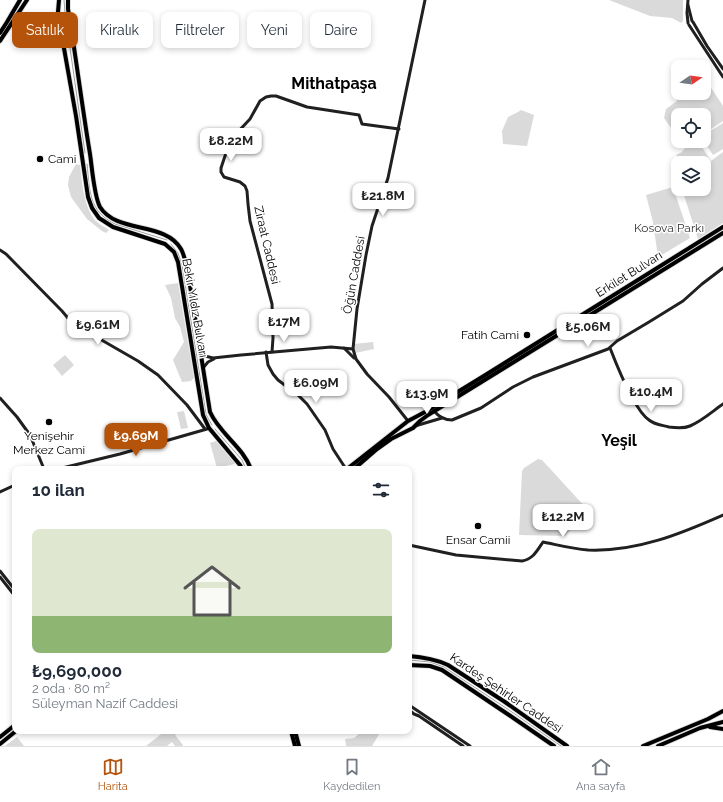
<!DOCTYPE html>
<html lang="tr">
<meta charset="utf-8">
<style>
:root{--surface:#fff;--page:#f2f2f3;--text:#1f2937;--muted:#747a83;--line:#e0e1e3;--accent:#b45309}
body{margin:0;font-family:Raleway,sans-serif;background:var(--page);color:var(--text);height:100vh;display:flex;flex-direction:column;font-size:15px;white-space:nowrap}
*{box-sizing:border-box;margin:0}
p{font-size:13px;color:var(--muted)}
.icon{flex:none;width:22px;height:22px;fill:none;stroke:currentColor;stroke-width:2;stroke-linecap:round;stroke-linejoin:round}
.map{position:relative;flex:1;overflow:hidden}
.sheet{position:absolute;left:12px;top:466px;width:400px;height:268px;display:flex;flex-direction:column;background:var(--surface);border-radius:8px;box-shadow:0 2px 6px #0003}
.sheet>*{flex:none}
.hud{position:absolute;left:12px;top:12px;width:400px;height:36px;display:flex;gap:8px}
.needle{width:26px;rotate:77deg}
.controls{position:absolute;left:671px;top:60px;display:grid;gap:8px}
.controls a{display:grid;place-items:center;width:40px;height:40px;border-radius:8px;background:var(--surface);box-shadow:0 2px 6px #0003;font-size:20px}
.price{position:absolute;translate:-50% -34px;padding:0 9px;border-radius:8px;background:#fff;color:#222;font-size:13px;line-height:26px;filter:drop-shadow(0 1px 2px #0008)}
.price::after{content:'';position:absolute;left:50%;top:24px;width:12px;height:9px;margin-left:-6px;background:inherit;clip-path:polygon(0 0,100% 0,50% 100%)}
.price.active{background:var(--accent);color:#fff}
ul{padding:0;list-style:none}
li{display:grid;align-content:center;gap:8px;height:212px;padding:0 20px}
li span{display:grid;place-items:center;height:124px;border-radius:8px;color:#555}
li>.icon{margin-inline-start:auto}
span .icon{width:72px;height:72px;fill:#fffc;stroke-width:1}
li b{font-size:17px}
h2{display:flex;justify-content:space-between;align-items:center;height:48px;padding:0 20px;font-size:17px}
.tag{padding:0 14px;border-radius:8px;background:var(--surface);box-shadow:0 2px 6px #0003;font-size:14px;line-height:36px}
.tag.active{background:var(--accent);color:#fff}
.tab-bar{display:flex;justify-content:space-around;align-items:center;height:56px;border-top:1px solid var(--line);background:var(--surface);font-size:11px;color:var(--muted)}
.tab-bar a{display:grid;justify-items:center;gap:2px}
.tab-bar .active{color:var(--accent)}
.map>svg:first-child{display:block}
.green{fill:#dadada}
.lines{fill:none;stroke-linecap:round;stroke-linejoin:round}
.stream{stroke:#a1a1a1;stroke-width:1}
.primary-casing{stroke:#dbdbdb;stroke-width:5.5}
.secondary{stroke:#202020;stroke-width:3}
.primary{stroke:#000;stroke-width:4}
.poi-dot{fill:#000;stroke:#fff;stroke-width:1.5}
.labels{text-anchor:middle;stroke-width:3;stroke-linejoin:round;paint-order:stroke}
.poi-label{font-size:12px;fill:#000;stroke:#fff}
.park-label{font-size:12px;fill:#313131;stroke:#fff}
.street-label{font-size:12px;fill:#000;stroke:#fff}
.district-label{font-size:16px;font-weight:bold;fill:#000;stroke:#fff}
</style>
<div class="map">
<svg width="723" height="746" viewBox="0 0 723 746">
<rect width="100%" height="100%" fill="#fff"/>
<g class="green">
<path d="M609 0H683V21L681 23 672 18 650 16Z"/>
<path d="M704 77 723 106V121L704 134V115H678V138L664 118 666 109 677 101 673 94 678 91V93H704Z"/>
<path d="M521 110 534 115 527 146 503 144 502 131 508 117 518 112Z"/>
<path d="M723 123V149L713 155 704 141V135Z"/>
<path d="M695 141H698L711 161 723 152V223L698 239 682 189H704V163H678V175L671 164 679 159 676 155 682 152 683 150Z"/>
<path d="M76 164 80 165C82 181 83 201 92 216 95 222 103 226 109 230L106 233 102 231 87 219 71 197 68 185 69 177Z"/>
<path d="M673 187 690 238 660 256 657 250 653 222 646 195Z"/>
<path d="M178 283 194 378 191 381 182 382 173 360 184 342 180 327 175 318 171 298 165 285Z"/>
<path d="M373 342 374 349 355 353 354 344Z"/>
<path d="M65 355 74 365 62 376 53 365Z"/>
<path d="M184 411 188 428 181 429 177 412Z"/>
<path d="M216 441 235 463 234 464 217 468 210 443Z"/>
<path d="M538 459 542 460 587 509 586 512 565 536 519 535 522 471 524 468Z"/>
<path d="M165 731H180L175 735 183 745 182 746H175L172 742 167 746H146Z"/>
<path d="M357 731H381L372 746H346L345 739 354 738 358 735Z"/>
<path d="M17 737 24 746H5Z"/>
</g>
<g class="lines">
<g class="stream">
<path d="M64 0 65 13 85 153"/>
<path d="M87 164C90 190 88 211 115 224L167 240"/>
<path d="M171 244 178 253 182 265 206 414 209 420 212 425"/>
<path d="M215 429 242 460 246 469"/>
<path d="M409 660 430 662 444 667 509 710 561 746"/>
</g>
<defs>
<g id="primary">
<path d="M59 0 58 12 62 37 76 116 88 197 92 208 99 218 113 227 165 244 174 252 178 262 203 415 209 428 240 465 242 469"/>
<path d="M68 0V9C76 57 82 106 90 154 92 167 94 196 100 207 117 234 165 221 181 249 185 256 186 265 188 273L210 412C220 434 243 447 251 469"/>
<path d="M0 33 7 22 20 0"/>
<path d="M0 41 27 0"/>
<path d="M347 469 408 421 425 412 487 374 723 227"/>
<path d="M354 469 377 449 391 439 413 428 420 421 428 415 723 233"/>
<path d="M409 656C423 657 435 659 448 665L505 702 567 746"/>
<path d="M409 665 430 666 442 670 509 715 554 746"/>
<path d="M710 727 723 729"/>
<path d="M291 731 295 746"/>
<path d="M295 731 299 746"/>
<path d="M0 737 15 725"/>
<path d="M0 744 16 731"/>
<path d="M643 746 708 719 723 711"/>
<path d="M658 746 700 728 723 722"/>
</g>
</defs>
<use href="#primary" class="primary-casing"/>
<g class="secondary">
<path d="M688 0 687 13 688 23"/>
<path d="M688 5 692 21"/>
<path d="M693 22 707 46 723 69"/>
<path d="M689 25 723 77"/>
<path d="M0 250 6 254 62 311 72 323 138 361 158 375 187 405 205 429"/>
<path d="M344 348 354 358"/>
<path d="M610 348C617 366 634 410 649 420 655 425 662 425 669 427 676 428 683 429 690 426 702 421 713 411 723 404"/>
<path d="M201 352 205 356 213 358 241 355 331 347 353 349"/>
<path d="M266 352 268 365 273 374 278 380 298 395 307 404 325 430 333 449 346 469"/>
<path d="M272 352 273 338 272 304 250 221 248 204 247 191 245 186 240 182 224 177 221 172V168L229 144 235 135 250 119 260 101 266 97 271 96H276L307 107 359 115 362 124 399 129"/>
<path d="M203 368 208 362 214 359"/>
<path d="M0 398 17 417 30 435 44 469"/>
<path d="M434 411C439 417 444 420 452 420L481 408 513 387 533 377 608 349 617 341 649 322 683 301 702 284 723 268"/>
<path d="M408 421 389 397 367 374 356 359 353 349 357 309 366 255 372 226 388 178 425 0"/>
<path d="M415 426 442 418"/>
<path d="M58 469 120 454 207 429"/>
<path d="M0 492 15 485"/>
<path d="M409 545 456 555 522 561C533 559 537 551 543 542 558 545 573 549 588 550 636 552 680 534 723 515"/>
<path d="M0 571 15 590"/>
<path d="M0 577 15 596"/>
<path d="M409 705 470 746"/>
<path d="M409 710 414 714 419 716 463 746"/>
</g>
<use href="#primary" class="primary"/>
</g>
<g class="poi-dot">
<circle cx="40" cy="159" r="4"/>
<circle cx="527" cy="335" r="4"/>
<circle cx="49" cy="422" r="4"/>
<circle cx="478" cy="526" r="4"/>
</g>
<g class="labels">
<g class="poi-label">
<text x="48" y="163" text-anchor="start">Cami</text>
<text x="519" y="339" text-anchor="end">Fatih Cami</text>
<text x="49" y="440">Yenişehir<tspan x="49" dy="14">Merkez Cami</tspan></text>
<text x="478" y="544">Ensar Camii</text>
</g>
<g class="park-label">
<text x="669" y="232">Kosova Parkı</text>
</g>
<g class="street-label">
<text transform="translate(267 245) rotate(77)" y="4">Ziraat Caddesi</text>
<text transform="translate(629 274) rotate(-32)" y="4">Erkilet Bulvarı</text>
<text transform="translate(354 275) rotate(-80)" y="4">Öğün Caddesi</text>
<text transform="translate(195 308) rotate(80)" y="4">Bekir Yıldız Bulvarı</text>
<text transform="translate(506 693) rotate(34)" y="4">Kardeş Şehirler Caddesi</text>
</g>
<g class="district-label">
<text x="334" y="89">Mithatpaşa</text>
<text x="619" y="446">Yeşil</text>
</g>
</g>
</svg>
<div class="controls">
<a><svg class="needle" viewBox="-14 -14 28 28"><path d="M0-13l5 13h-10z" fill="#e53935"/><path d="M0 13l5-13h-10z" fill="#747a83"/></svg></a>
<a><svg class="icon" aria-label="locate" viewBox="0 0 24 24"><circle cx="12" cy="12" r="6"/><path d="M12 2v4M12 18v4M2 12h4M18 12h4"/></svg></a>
<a><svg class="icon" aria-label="layers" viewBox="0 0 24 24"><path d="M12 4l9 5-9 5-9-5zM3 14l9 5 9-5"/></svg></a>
</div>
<b class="price" style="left:231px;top:162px">₺8.22M</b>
<b class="price" style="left:383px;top:217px">₺21.8M</b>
<b class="price" style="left:284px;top:343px">₺17M</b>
<b class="price" style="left:98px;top:346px">₺9.61M</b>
<b class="price" style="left:588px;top:348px">₺5.06M</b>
<b class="price" style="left:316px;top:404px">₺6.09M</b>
<b class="price" style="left:651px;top:413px">₺10.4M</b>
<b class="price" style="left:427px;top:415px">₺13.9M</b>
<b class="price active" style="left:136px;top:457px">₺9.69M</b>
<b class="price" style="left:563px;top:538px">₺12.2M</b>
<div class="hud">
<a class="tag active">Satılık</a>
<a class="tag">Kiralık</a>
<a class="tag">Filtreler</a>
<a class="tag">Yeni</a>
<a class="tag">Daire</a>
</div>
<section class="sheet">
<h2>10 ilan<svg class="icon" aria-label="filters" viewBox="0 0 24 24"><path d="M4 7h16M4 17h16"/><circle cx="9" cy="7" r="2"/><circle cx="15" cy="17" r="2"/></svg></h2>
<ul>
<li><span style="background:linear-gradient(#dfe7d0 70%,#8fb573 0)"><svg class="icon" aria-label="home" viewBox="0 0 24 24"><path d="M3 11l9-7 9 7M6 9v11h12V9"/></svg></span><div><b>₺9,690,000</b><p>2 oda · 80 m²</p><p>Süleyman Nazif Caddesi</p></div></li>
</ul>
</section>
</div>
<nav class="tab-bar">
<a class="active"><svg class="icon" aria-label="map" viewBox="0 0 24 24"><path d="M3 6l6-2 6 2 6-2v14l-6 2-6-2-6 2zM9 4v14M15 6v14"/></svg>Harita</a>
<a><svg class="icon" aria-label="saved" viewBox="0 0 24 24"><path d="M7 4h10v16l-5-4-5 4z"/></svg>Kaydedilen</a>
<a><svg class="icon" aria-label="home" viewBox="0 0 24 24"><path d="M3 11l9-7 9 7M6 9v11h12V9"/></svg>Ana sayfa</a>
</nav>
